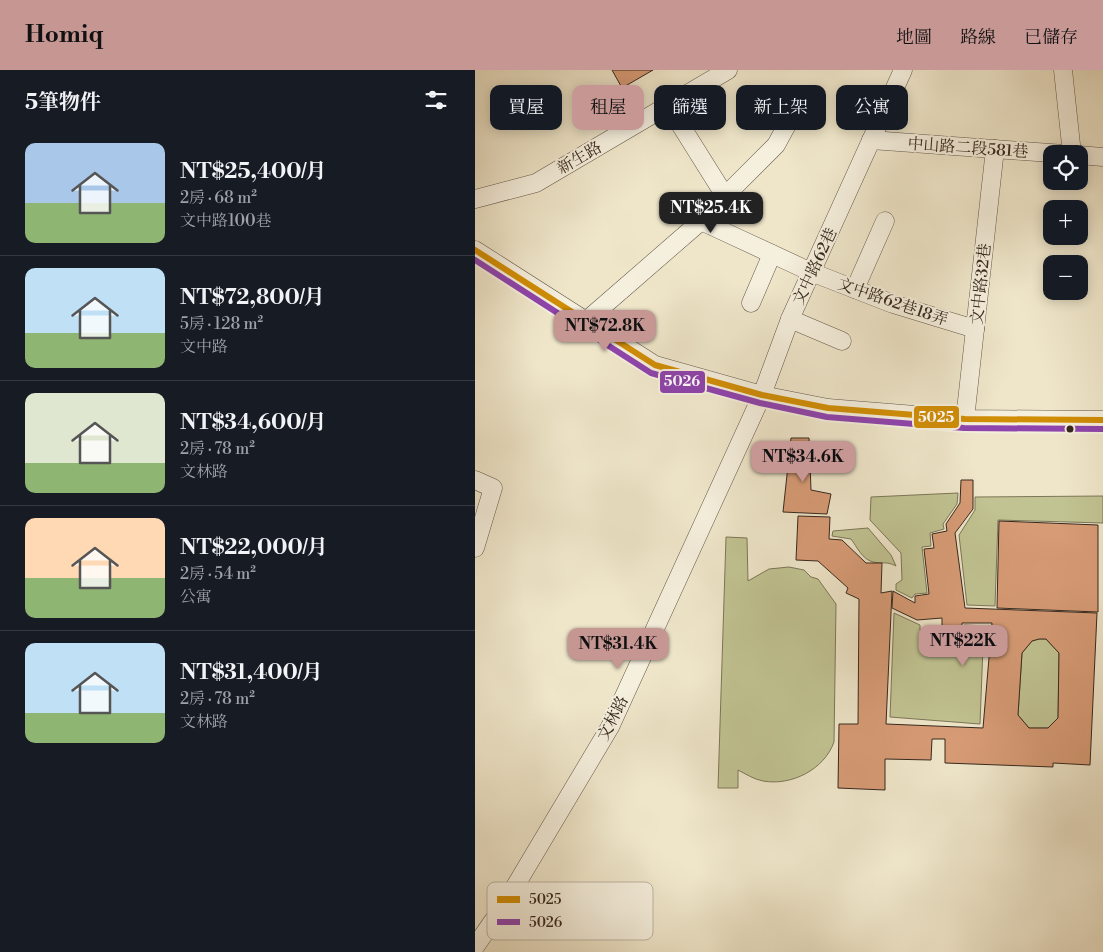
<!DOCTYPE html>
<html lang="zh-TW">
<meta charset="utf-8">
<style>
:root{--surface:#171b24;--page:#20242c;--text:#f1f3f6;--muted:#9ea1a6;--line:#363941;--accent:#c59692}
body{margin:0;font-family:"Libre Bodoni","Noto Serif TC",serif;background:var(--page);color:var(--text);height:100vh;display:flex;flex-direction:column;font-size:19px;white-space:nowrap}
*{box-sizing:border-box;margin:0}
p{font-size:16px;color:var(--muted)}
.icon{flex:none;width:28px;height:28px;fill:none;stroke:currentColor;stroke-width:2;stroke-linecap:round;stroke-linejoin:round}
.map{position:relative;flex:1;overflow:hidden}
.sheet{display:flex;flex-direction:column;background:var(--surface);width:475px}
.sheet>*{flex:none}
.guide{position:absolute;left:15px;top:15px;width:475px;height:45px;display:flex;gap:10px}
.buttons{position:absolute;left:568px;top:75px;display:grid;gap:10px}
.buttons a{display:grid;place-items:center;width:45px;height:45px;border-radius:10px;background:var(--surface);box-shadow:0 2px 12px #0003;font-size:25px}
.price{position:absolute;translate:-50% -42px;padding:0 11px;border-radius:10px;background:var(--accent);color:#111;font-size:16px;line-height:32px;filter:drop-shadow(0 1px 2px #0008)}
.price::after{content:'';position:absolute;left:50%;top:30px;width:15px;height:11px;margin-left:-8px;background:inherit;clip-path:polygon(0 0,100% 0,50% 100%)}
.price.on{background:#222;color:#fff}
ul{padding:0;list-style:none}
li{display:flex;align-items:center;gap:15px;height:125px;padding:0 25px}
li+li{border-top:1px solid var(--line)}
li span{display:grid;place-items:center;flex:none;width:140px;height:100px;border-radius:10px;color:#555}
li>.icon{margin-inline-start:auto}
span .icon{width:60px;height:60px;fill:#fffc;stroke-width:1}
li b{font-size:21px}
h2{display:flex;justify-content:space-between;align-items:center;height:60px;padding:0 25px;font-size:21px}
.pill{padding:0 18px;border-radius:10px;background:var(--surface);box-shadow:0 2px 12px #0003;font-size:18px;line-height:45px}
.pill.on{background:var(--accent);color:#111}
header{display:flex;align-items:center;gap:30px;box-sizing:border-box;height:70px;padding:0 25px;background:var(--accent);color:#111}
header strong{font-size:24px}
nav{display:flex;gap:28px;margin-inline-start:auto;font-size:18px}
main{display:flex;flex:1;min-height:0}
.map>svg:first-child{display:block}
.green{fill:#c1c392;stroke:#7c7658}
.building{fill:#d79b75;stroke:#36281e;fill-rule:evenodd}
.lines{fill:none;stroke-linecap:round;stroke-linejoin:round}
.minor-casing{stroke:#645849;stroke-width:19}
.minor{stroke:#f5efdd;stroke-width:18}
.bus-1-casing{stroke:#f5efdd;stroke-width:10}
.bus-2-casing{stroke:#f5efdd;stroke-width:10}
.bus-1{stroke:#d08d06;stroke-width:6}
.bus-2{stroke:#8e44ad;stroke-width:6}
.bus-dot{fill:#36281e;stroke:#f5efdd;stroke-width:2}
.labels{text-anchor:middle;stroke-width:4;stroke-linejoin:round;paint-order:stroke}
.street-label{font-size:16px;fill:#36281e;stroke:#f5efdd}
.key{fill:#f5efdd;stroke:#bcb3a4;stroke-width:1}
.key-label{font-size:14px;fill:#36281e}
.line-badge{stroke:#f5efdd;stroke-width:2}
.badge-label{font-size:14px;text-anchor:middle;font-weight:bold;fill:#fff}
</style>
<header>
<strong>Homiq</strong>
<nav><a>地圖</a><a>路線</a><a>已儲存</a></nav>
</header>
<main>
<section class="sheet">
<h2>5筆物件<svg class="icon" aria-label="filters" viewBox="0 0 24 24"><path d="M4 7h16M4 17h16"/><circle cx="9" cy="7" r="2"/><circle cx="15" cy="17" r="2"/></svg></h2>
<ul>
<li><span style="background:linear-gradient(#a9c7e8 60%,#8fb573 0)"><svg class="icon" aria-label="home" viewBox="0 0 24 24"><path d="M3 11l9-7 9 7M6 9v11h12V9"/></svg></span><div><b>NT$25,400/月</b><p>2房 · 68 m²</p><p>文中路100巷</p></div></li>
<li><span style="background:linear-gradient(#bfe0f5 65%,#8fb573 0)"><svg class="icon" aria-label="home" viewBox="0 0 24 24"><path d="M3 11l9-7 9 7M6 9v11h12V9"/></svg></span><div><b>NT$72,800/月</b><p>5房 · 128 m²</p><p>文中路</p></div></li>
<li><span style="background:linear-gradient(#dfe7d0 70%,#8fb573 0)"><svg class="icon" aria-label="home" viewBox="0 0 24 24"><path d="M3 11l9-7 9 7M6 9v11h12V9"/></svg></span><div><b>NT$34,600/月</b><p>2房 · 78 m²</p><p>文林路</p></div></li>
<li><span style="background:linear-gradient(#ffd9b3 60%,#8fb573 0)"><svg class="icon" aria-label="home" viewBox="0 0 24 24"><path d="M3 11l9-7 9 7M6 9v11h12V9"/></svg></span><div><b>NT$22,000/月</b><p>2房 · 54 m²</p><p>公寓</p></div></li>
<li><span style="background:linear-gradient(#bfe0f5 70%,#8fb573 0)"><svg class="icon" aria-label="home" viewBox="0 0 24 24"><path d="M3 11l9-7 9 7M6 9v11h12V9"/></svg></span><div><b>NT$31,400/月</b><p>2房 · 78 m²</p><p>文林路</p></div></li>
</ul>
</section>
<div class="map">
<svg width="628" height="882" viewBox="0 0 628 882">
<rect width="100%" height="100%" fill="#efe6ca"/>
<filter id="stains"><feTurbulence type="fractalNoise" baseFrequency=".004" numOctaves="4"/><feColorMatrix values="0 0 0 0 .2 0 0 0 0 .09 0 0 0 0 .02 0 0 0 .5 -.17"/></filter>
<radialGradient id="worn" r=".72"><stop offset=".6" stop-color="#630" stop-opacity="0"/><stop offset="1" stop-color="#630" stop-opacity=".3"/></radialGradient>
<g class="green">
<path d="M483 423 482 434 468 454 469 459 455 463 456 476 447 477 452 523 440 524 437 528 421 520V514L427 510 426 483 395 450 396 427Z"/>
<path d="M628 426V453L523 450 520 536 492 535 484 465 500 440V427Z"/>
<path d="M393 458 416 485 421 496C412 491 407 494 398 492 387 489 382 477 376 469L357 466 358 461Z"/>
<path d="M251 467 272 468 273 511 294 499 314 497 329 500 336 507 343 509 361 534 359 672C349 700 316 716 288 711 278 709 271 704 263 700V718H243Z"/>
<path d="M419 543 445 555V560L464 562 465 565H489V555L514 556 513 576H508L505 654 415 647Z"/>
<path d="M564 569H571L584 583 583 648 573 658H554L543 645 547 583 557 571Z"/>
</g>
<g class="building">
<path d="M137 0H178L147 18Z"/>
<path d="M316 368H334L336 420 356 424 352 444 308 442Z"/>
<path d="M486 410H498V439L480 463 490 538 622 543 615 695 578 693V697L470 693V669H457L456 690 410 689V720L363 718 364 654H383L384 529 371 523 373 518 343 491 321 490 323 446 355 447 354 469 367 470 391 493H407L406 523 417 521 411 654 508 658 517 553H487V563L467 564V548L442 550 417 538 418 521 440 533V526L454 524 449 479 459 478 457 464 472 461 471 454 485 433ZM564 569H571L584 583 583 648 573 658H554L543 645 547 583 557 571Z"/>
<path d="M524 451 623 455V542L522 538Z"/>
</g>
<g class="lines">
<defs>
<g id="minor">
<path d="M588 0 597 84"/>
<path d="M193 35 250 126"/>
<path d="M396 70 589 84"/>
<path d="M604 85 628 87"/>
<path d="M0 129 61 113 253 0"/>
<path d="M226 151 336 202 418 234 500 259"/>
<path d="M0 180 180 295 287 325 353 338 490 349 628 350"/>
<path d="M380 219 410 151"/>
<path d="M276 233 297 184"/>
<path d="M315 249 367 271"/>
<path d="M111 251 226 151 250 126 301 75 319 42"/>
<path d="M490 349 520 79"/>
<path d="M0 410 18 418 0 478"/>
<path d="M0 877 29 835 135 657 287 325 315 249 428 0"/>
</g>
</defs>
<use href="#minor" class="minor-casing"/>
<use href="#minor" class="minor"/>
<defs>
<path id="bus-1" d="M0 180 180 295 287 325 353 338 490 349 628 350"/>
<path id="bus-2" d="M0 190 176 303 285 333 352 347 489 358 628 359"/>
</defs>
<use href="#bus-1" class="bus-1-casing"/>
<use href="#bus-2" class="bus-2-casing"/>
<use href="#bus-1" class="bus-1"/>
<use href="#bus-2" class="bus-2"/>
</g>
<circle class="bus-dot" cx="595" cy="359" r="4.5"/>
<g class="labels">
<g class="street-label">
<text transform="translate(493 77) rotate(4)" y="6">中山路二段581巷</text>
<text transform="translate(104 87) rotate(-30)" y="6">新生路</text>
<text transform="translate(339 196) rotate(-65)" y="6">文中路62巷</text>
<text transform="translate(505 214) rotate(-84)" y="6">文中路32巷</text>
<text transform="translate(418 231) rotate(19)" y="6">文中路62巷18弄</text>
<text transform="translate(137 648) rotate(-63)" y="6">文林路</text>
</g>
</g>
<rect x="12" y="812" width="166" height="58" rx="8" class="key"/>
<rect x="22" y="826" width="23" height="7" fill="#d08d06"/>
<rect x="22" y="849" width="23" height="6" fill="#8e44ad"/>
<g class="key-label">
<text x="54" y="834">5025</text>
<text x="54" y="857">5026</text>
</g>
<g class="line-badge">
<rect x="184" y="300" width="47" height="24" rx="5" fill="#8e44ad"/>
<rect x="438" y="335" width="47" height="24" rx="5" fill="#d08d06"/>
</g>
<g class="badge-label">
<text x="207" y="316">5026</text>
<text x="461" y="352">5025</text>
</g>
<rect width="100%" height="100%" filter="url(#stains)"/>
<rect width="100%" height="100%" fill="url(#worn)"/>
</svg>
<div class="buttons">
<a><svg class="icon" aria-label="locate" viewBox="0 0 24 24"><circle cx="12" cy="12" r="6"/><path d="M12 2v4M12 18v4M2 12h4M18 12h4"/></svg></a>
<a>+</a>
<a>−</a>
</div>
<b class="price on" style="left:236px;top:164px">NT$25.4K</b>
<b class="price" style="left:130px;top:282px">NT$72.8K</b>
<b class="price" style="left:328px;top:413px">NT$34.6K</b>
<b class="price" style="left:488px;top:597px">NT$22K</b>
<b class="price" style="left:143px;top:600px">NT$31.4K</b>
<div class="guide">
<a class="pill">買屋</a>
<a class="pill on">租屋</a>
<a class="pill">篩選</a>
<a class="pill">新上架</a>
<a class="pill">公寓</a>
</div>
</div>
</main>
